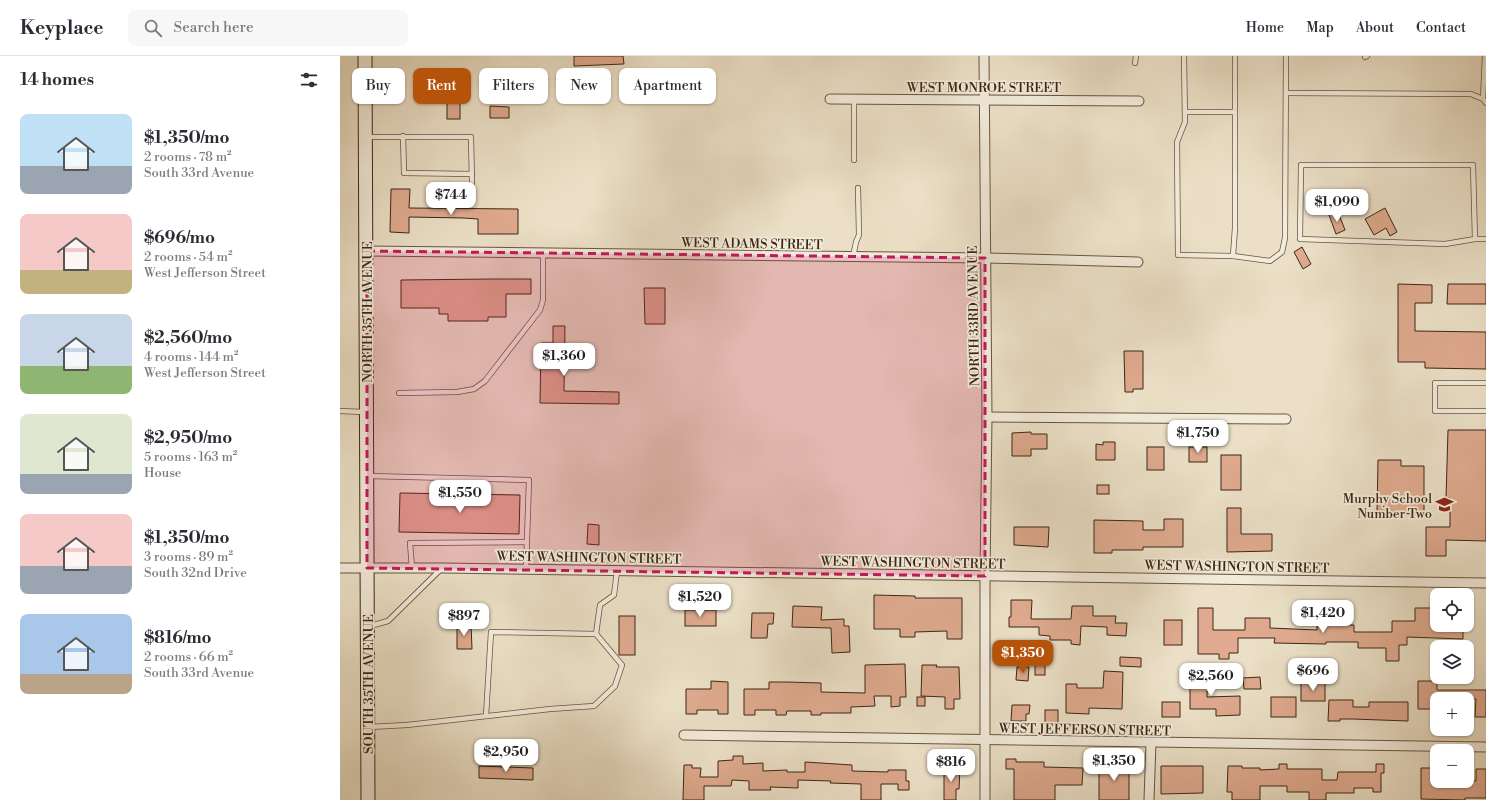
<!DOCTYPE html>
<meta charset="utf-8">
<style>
:root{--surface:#fff;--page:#f7f7f7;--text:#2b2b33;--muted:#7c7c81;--line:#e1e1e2;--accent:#b45309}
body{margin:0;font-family:"Libre Bodoni",serif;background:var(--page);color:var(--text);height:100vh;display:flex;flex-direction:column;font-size:15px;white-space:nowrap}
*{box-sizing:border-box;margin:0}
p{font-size:13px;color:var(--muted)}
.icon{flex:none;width:22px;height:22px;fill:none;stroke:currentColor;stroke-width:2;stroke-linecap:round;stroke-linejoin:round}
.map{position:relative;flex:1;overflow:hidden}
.drawer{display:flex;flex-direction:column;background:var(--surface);width:340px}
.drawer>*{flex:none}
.banner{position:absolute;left:12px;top:12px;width:380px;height:36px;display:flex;gap:8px}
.buttons{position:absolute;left:1090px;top:532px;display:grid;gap:8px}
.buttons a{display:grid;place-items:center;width:44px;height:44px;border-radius:8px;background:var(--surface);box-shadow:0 1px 3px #0004;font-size:20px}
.price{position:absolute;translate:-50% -34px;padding:0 9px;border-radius:8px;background:#fff;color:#222;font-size:13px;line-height:26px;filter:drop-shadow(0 1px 2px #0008)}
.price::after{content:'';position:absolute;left:50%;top:24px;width:12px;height:9px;margin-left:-6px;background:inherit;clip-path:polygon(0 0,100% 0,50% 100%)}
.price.on{background:var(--accent);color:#fff}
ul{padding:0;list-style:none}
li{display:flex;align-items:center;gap:12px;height:100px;padding:0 20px}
li span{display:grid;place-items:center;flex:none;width:112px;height:80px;border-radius:8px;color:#555}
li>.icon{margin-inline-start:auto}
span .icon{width:48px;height:48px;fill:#fffc;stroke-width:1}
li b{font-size:17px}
h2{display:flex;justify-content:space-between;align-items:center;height:48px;padding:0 20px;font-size:17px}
.chip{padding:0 14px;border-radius:8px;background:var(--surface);box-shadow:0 1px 3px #0004;font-size:14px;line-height:36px}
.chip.on{background:var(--accent);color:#fff}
header{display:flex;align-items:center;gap:24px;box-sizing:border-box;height:56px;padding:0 20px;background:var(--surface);border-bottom:1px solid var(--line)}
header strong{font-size:19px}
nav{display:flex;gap:22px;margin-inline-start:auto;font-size:14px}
.search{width:280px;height:36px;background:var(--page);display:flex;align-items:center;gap:10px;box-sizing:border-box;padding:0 14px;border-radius:8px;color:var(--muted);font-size:15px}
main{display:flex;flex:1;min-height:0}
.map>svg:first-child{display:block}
.building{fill:#dfaa8f;stroke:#3d2712}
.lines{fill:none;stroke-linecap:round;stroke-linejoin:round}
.lane-casing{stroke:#68553f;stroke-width:6}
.street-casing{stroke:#68553f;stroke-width:11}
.secondary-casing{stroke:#3d2712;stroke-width:15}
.lane{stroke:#f2ebdb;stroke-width:4.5}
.street{stroke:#f2ebdb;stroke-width:9}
.secondary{stroke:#f2ebdb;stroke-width:13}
.marked{fill:#c2185b;fill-opacity:0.2;stroke:#c2185b;stroke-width:3;stroke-dasharray:8 5;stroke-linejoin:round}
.labels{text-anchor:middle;stroke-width:3.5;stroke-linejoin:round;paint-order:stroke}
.street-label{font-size:13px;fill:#3d2712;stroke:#f2ebdb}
.poi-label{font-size:13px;fill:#3d2712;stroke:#f2ebdb;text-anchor:end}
</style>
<header>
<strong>Keyplace</strong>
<div class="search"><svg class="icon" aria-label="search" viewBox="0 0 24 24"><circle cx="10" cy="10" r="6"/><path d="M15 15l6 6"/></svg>Search here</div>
<nav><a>Home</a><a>Map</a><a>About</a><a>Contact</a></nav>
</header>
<main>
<section class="drawer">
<h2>14 homes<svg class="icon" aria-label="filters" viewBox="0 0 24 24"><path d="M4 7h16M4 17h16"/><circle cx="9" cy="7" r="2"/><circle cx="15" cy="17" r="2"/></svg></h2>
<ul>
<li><span style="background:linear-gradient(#bfe0f5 65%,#9aa5b1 0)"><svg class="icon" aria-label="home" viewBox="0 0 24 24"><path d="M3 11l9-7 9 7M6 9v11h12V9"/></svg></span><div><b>$1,350/mo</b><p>2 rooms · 78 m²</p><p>South 33rd Avenue</p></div></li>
<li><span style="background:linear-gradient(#f6c9c9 70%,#c2b280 0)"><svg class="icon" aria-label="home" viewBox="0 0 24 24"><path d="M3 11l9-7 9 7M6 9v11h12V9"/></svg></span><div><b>$696/mo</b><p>2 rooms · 54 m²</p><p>West Jefferson Street</p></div></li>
<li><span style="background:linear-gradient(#c9d6e8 65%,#8fb573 0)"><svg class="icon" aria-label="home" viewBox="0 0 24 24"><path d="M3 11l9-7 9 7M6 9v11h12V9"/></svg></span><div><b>$2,560/mo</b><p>4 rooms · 144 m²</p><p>West Jefferson Street</p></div></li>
<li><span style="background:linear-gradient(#dfe7d0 75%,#9aa5b1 0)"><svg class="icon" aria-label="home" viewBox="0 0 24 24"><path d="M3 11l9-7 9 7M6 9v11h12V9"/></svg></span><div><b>$2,950/mo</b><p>5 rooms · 163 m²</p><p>House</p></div></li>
<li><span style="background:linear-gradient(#f6c9c9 65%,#9aa5b1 0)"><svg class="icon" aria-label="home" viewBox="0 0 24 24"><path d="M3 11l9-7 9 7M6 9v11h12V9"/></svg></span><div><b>$1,350/mo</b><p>3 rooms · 89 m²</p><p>South 32nd Drive</p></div></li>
<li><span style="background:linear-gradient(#a9c7e8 75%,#b9a48a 0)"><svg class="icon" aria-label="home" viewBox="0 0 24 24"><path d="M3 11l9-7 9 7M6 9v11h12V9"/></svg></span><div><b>$816/mo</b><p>2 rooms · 66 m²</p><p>South 33rd Avenue</p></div></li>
</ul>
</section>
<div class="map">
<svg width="1146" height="744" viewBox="0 0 1146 744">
<rect width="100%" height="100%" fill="#ebe0c7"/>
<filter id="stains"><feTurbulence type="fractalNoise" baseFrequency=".005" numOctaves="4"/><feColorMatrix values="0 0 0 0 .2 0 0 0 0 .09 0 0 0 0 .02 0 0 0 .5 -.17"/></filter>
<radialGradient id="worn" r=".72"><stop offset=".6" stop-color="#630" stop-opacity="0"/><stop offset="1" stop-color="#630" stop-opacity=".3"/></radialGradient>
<g class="building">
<path d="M234 0H283L284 8 234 10Z"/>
<rect x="107" y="25" width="13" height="38"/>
<path d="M150 50 169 51V62H150Z"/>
<path d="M51 133H70L69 152 178 153V178H138V163L124 162 69 161V177L50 176Z"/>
<path d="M1045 152 1057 176 1050 180 1046 172 1034 179 1025 163Z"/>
<path d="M998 156 1005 174 996 178 989 159Z"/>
<path d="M962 191 971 208 963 213 954 196Z"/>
<path d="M152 223H191V238H166V261H148V265H108V258H99V252H61V224Z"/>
<path d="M1058 228 1092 229V247H1075V275L1146 276V313L1085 312V306H1058Z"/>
<path d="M1108 228H1146V248H1107Z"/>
<path d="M304 232H325V268H305Z"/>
<path d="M213 270H225L224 335 279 336V348L200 347 201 287H213Z"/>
<path d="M784 295H803V333H793V336H785Z"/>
<path d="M1108 374H1146V485L1106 484V500H1086V471H1110V442H1106Z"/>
<path d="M691 376V378H707V393H691V400H672V377Z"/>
<path d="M763 386H775V404H756V388L763 389Z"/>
<rect x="807" y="391" width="17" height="23"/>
<rect x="849" y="391" width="18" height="15"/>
<rect x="881" y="399" width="20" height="35"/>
<path d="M1038 404H1061V410H1084V458L1037 457Z"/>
<rect x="757" y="429" width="12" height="9"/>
<path d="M60 437 180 439 179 478 59 476Z"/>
<path d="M887 452H901V478H932V495L887 496Z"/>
<path d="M824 463H843V491H803V494H772V497H754V464L803 465V474H824Z"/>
<path d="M248 468 259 469V489L247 488Z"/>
<path d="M674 471H709L708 491 674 489Z"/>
<path d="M534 539 575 540V542H622V583H607V575L575 576V581H560V573H534Z"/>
<path d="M671 544H692L691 563H731L732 550H753V560H776L775 567H787L786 580 767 579V571L741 570 740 589 731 588V584H710V580L699 579V571H669V561H671Z"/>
<path d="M453 550 482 551 481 564 504 563V570H509L510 596 492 597 491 572 452 571Z"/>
<path d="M858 552H873V574H905V562H930V572L977 574V567L986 568V569H1014V576H1052V565H1075V552H1097V569H1123V583L1067 581V589H1059V605H1046V592H1018V586H986V588L934 587 935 582H898V597H889V603H879V598H858Z"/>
<rect x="345" y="554" width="31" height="16"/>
<path d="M412 557H434L433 568H428L427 582H411Z"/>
<rect x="279" y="560" width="16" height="39"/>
<rect x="824" y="564" width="18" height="25"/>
<path d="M117 568H131L132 593H117Z"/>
<path d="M780 601 801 602V611L780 610Z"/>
<rect x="695" y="606" width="10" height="13"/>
<path d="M565 608 566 641H560V650L551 651V640H534L535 650 511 651V657H481V659H471V655H447L446 659H436V654H415V659H404V633H429V626H447L481 627V636L525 637V609Z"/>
<path d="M582 609H597L596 611H619L620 643H614V653H605V641L581 640Z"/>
<path d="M677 611H689L688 625 676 624Z"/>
<path d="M850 614H868L867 641 900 640V659L876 660V653H850Z"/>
<path d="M764 615 783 616 782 653 749 652V658L726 657V628H737V632H763Z"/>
<path d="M920 621 921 633H904L903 622Z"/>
<path d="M371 625 388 626V658H378V654H357V658H346V633H371Z"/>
<path d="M1078 625H1097V634H1146V661H1135L1136 643H1097V653H1078Z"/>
<rect x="961" y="626" width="24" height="19"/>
<rect x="577" y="641" width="8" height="9"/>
<rect x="931" y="641" width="25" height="20"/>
<path d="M989 644H1013V651H1029V646H1068V665L1013 663H1000V665H988Z"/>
<rect x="822" y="646" width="18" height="15"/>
<path d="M672 649H690L689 658H686V665H671Z"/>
<rect x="705" y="654" width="13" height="13"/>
<path d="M393 700H403V708L423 707V715L447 714V716H465V706L512 709V715L548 716V714H566V725H569V734H558V728H541V744H521V728L490 727 491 725 458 724V732L430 731 431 734H409V725L392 724 391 730H364V744H343L344 709H352V712H361L360 721H378V705L393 704Z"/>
<path d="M666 703H676V706H704V711L743 712 742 729H715V744H674V713H666Z"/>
<rect x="759" y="707" width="30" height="37"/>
<path d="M939 708H947V713H982V724H997L998 716H1036V708H1044V717H1041V736H1033V732H1014V737H986V744H969V736H947V730H920V744H892V736H887L888 710H902V712H920V714L939 713Z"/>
<path d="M139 710 193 712V724L139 722Z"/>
<path d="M821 710H863V737L821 738Z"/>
<path d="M604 712H620L619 733H616V744H604Z"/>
<path d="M1081 712H1097V725H1136V713H1146V742H1125V744L1081 743Z"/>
</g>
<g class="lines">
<defs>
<g id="lane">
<path d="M844 0 845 66 837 86 838 199 893 200 930 205 942 196 945 182 946 0"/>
<path d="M1025 1 1027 0"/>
<path d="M795 7 796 0"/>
<path d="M946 37 1131 38 1143 43 1146 47"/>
<path d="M514 43V104"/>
<path d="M1143 43 1145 0"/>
<path d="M845 56H895"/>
<path d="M63 80 64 117 132 118"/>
<path d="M26 81H131L132 127"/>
<path d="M1135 183 1133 109H961L960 183 1105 188 1135 183H1146"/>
<path d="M893 200 895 172V0"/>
<path d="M513 201 516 186 519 179 518 132"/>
<path d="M1146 327H1095V355H1146"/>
<path d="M59 337 117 336 134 333 145 325 200 254 203 244V197"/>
<path d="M0 355 24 356"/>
<path d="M29 420 189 424 186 513"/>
<path d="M72 512 70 487 187 486"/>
<path d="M30 570 48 565 101 513"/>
<path d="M146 660 151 576 256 578 260 549 274 539 277 515"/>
<path d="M29 671 67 669 210 653 254 650 275 630 282 609 256 578"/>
</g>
<g id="street">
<path d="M644 0 647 361 645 520V744"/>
<path d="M490 43 799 45"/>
<path d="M27 195 645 202 798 206"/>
<path d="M647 361 946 363"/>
<path d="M0 512H102L1146 527"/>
<path d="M344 679 1146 691"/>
<path d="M809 744 811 687"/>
</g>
<path id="secondary" d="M25 0 28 744"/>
</defs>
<use href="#lane" class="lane-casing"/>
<use href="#street" class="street-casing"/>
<use href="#secondary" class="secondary-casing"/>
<use href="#lane" class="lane"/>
<use href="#street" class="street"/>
<use href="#secondary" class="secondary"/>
</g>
<path class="marked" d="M27 195 645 202V520L27 512Z"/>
<defs>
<symbol id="school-bare" viewBox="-9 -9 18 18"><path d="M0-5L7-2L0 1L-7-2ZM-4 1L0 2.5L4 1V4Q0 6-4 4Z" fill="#8f2418" stroke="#f2ebdb" stroke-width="2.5" paint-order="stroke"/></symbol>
</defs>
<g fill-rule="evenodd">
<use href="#school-bare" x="1092" y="436" width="25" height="25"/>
</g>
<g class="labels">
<g class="street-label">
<text x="644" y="36">WEST MONROE STREET</text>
<text transform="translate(412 187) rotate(1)" y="5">WEST ADAMS STREET</text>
<text transform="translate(27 256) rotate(-90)" y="5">NORTH 35TH AVENUE</text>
<text transform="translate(633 260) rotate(-91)" y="5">NORTH 33RD AVENUE</text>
<text transform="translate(249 501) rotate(1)" y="5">WEST WASHINGTON STREET</text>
<text transform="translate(573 506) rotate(1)" y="5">WEST WASHINGTON STREET</text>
<text transform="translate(897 510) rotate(1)" y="5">WEST WASHINGTON STREET</text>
<text transform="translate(28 628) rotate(-90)" y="5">SOUTH 35TH AVENUE</text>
<text transform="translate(745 673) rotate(1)" y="5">WEST JEFFERSON STREET</text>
</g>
<g class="poi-label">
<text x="1092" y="447">Murphy School<tspan x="1092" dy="15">Number Two</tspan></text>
</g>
</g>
<rect width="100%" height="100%" filter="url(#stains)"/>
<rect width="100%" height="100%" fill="url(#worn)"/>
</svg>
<div class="buttons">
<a><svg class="icon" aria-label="locate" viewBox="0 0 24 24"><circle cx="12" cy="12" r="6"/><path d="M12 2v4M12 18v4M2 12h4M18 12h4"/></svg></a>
<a><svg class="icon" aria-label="layers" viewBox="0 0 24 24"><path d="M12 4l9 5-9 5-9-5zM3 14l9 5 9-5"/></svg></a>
<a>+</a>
<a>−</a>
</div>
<b class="price" style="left:111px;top:160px">$744</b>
<b class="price" style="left:997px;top:167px">$1,090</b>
<b class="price" style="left:224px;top:321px">$1,360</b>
<b class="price" style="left:858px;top:398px">$1,750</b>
<b class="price" style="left:120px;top:458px">$1,550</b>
<b class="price" style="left:360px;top:562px">$1,520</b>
<b class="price" style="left:983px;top:578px">$1,420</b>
<b class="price" style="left:124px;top:581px">$897</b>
<b class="price on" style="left:683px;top:618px">$1,350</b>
<b class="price" style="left:973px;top:636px">$696</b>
<b class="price" style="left:871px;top:641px">$2,560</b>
<b class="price" style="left:166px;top:717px">$2,950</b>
<b class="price" style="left:774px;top:726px">$1,350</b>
<b class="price" style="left:611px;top:727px">$816</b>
<div class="banner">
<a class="chip">Buy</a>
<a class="chip on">Rent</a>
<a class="chip">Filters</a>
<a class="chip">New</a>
<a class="chip">Apartment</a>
</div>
</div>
</main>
